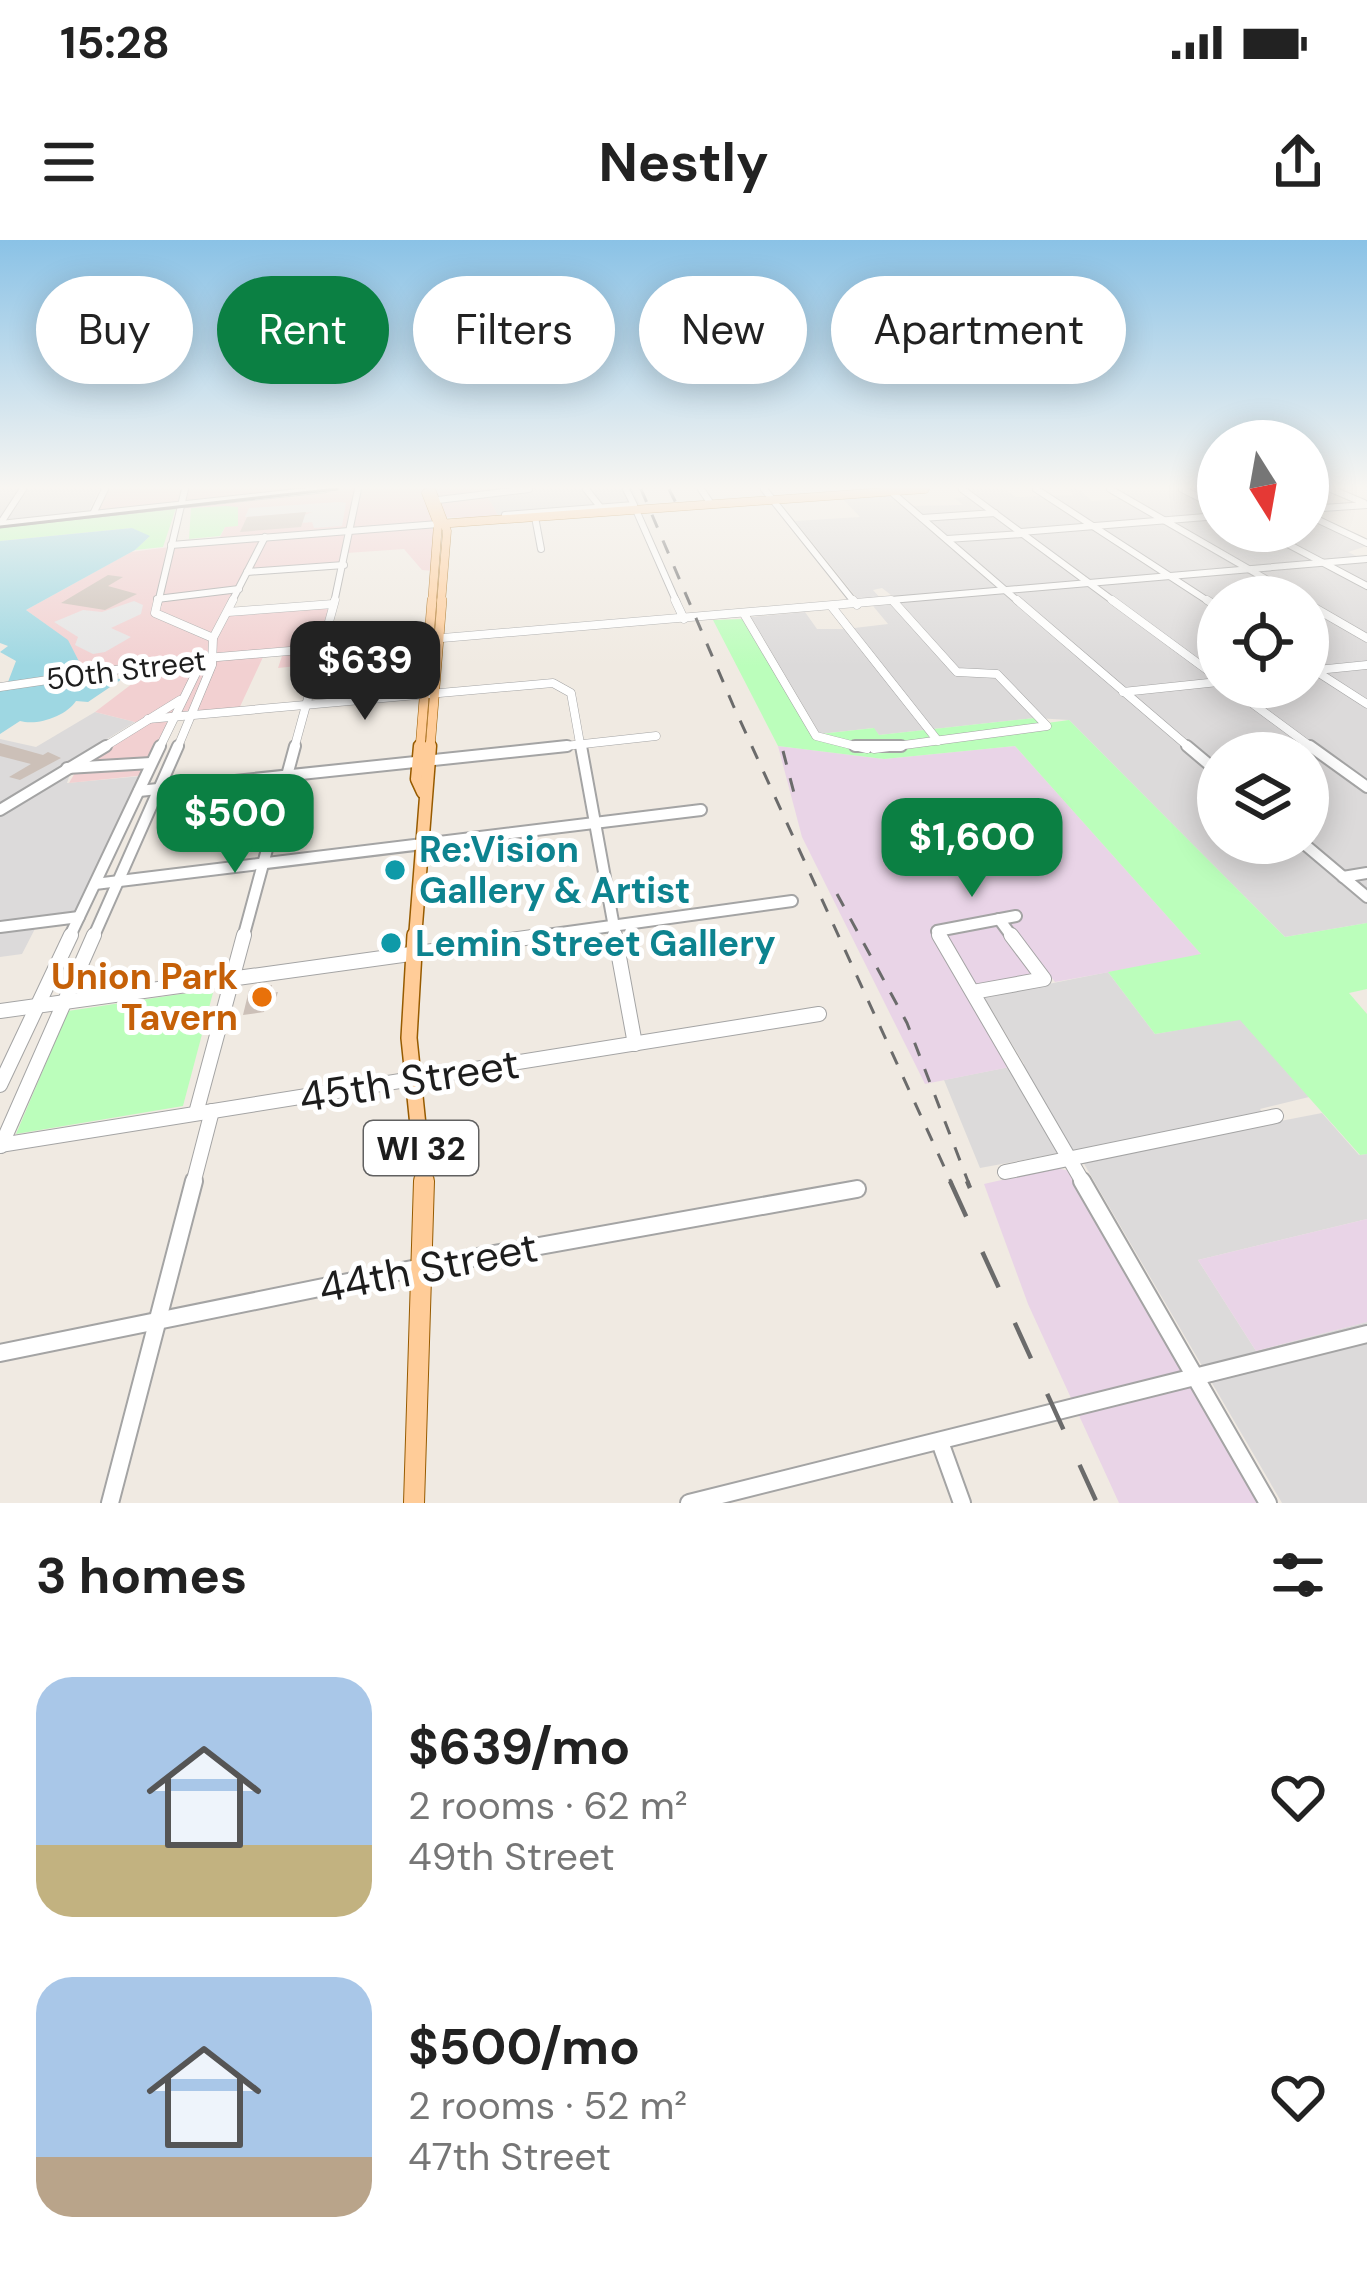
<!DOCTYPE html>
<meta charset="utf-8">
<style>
:root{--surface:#fff;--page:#f6f6f6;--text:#222;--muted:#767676;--accent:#0b8043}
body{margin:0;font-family:"DM Sans",sans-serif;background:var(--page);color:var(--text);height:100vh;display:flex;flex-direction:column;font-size:45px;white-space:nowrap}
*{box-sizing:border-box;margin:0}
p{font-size:39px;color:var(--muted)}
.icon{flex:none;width:66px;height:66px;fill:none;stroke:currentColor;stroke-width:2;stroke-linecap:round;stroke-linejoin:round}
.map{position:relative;height:1263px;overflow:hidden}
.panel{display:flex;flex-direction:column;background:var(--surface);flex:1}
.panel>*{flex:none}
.top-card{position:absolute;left:36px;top:36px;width:1296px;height:108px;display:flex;gap:24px}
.needle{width:78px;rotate:169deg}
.buttons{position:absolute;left:1197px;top:180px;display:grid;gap:24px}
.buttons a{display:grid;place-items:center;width:132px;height:132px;border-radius:50%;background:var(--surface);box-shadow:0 6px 30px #0003;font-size:60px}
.price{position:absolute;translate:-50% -102px;padding:0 27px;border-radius:24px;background:var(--accent);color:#fff;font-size:39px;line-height:78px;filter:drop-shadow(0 3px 6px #0008)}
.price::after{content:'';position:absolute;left:50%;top:72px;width:36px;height:27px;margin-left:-18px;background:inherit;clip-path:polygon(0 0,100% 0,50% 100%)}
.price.selected{background:#222;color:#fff}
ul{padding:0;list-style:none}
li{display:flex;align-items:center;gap:36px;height:300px;padding:0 36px}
li span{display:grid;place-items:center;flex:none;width:336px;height:240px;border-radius:36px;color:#555}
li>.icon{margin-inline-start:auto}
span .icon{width:144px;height:144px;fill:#fffc;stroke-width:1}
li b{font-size:51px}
h2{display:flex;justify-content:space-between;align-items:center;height:144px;padding:0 36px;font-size:51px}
.pill{padding:0 42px;border-radius:54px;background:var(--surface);box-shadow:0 6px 30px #0003;font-size:42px;line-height:108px}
.pill.selected{background:var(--accent);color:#fff}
.status{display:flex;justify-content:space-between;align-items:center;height:84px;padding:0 60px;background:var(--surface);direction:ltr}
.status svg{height:33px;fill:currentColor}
header{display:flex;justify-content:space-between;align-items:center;height:156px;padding:0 36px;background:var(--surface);font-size:54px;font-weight:700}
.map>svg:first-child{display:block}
.residential{fill:#dcdada;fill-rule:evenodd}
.commercial{fill:#f2d0d1}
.industrial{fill:#e9d4e7}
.park{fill:#bbfebb}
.parking{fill:#e5e5e5}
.water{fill:#9ed7e2}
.building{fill:#ccc0b8}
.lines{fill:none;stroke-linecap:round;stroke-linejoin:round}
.minor-far4-casing{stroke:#a4a4a4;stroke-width:8}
.minor-far3-casing{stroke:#a4a4a4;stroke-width:9}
.minor-far2-casing{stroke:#a4a4a4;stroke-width:14}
.minor-far1-casing{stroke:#a4a4a4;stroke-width:16}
.minor-casing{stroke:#a4a4a4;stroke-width:20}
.major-far4-casing{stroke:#975b00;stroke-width:9}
.major-far3-casing{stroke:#975b00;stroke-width:10}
.major-far2-casing{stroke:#975b00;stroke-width:15}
.major-far1-casing{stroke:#975b00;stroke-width:18}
.major-casing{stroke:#975b00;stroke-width:22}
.minor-far4{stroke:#fff;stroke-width:6}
.minor-far3{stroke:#fff;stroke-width:8}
.minor-far2{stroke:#fff;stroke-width:10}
.minor-far1{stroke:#fff;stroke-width:14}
.minor{stroke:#fff;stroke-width:16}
.major-far4{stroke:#ffcc98;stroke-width:8}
.major-far3{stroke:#ffcc98;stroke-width:9}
.major-far2{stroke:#ffcc98;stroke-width:12}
.major-far1{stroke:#ffcc98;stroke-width:15}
.major{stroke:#ffcc98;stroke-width:20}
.tram{stroke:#6b6b6b;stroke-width:3}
.rail-far1{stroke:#6b6b6b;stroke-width:3;stroke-dasharray:14 14;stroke-linecap:butt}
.rail{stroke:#6b6b6b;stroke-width:4.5;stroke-dasharray:39 39;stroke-linecap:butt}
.culture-dot{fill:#0f9aa8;stroke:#fff;stroke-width:4.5}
.food-dot{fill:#e8710a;stroke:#fff;stroke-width:4.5}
.labels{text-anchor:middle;stroke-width:10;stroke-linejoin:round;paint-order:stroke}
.far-street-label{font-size:30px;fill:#1d1d1d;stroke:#fff}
.shield{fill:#fff;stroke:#616161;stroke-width:3}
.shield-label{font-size:33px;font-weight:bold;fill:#1d1d1d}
.culture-label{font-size:36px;font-weight:bold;fill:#0d838f;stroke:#fff;text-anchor:start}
.food-label{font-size:36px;font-weight:bold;fill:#c56008;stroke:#fff;text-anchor:end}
.near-street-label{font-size:42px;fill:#1d1d1d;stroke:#fff}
</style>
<div class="status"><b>15:28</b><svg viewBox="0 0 49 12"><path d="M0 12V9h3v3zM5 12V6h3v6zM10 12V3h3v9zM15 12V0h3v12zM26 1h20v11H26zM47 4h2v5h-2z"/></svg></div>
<header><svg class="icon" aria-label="menu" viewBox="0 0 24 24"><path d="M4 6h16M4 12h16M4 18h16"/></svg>Nestly<svg class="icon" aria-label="share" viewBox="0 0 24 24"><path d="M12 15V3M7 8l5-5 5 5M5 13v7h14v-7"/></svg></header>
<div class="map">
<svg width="1367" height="1263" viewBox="0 0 1367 1263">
<rect width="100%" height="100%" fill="#f0eae2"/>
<g class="residential">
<path d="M0 249H99L88 273 0 283Z"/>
<path d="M513 249H633L641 267 499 277 486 255Z"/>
<path d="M966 249H1004L1016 257 1074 255 1068 249H1079L1092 261 1127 258 1115 250 1218 249V291H1308V278L1367 306 1348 312 1367 321V683L1285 697 1069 480 1035 478 879 495 873 488 820 494 751 377 805 372 817 389H846L888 384 873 366 900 362 882 348 873 350 882 360 860 362 795 281 860 277 841 257 891 255 905 266 963 265 954 258 974 256ZM1218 357H1308V447H1218ZM1218 513H1308V603H1218Z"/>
<path d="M95 472 135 482 55 531 70 534 67 543 142 536 74 673 40 679 22 714 0 717V499L36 507Z"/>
<path d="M1108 732 1155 794 1240 779 1309 857 1260 869 1270 883 1322 873 1359 915 1367 914V979L1198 1020 1256 1111 1367 1082V1263H1282L1076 910 980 928 944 840 1024 824 984 757Z"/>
</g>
<path class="commercial" d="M105 249H508L486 254 500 279 444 277 438 285 433 331 422 330 404 309 347 313 344 325 247 332 228 371 333 364 326 392 427 383 426 401 321 410 316 424 278 428 283 413 264 415 237 473 173 479 146 535 69 543 76 531 139 483 95 472 141 437V430L86 434 67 400 26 370 131 312 218 301 225 287 226 266 93 274Z"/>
<g class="industrial">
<path d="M778 506 884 519 1015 506 1202 715 1055 742 1048 733 965 748 1010 827 925 844 802 597Z"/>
<path d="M1055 928 1071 931 1261 1263H1119L1028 1064 984 944Z"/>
<path d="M1367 979V1082L1256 1111 1198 1020Z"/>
</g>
<g class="park">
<path d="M226 266 238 267V286L225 287 220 296 189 299 191 268Z"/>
<path d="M176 268 163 307 135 310 149 297 132 288 0 301V286Z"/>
<path d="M743 379 811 495 874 488 879 495 1035 478 1040 484 1069 480 1285 697 1367 683V749L1349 753 1367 774V914L1360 915 1240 780 1155 794 1108 732 1201 714 1015 506 884 519 778 506 713 380Z"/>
<path d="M214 749 183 866 16 894 68 771Z"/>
</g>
<g class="parking">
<path d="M339 262 346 263 342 286 314 288 312 282 302 283 304 275 313 272 245 277 249 268Z"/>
<path d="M134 361 143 365 141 374 111 388 131 397 105 412 93 414 75 405 78 397 54 382 83 370 102 372Z"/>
</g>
<path class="water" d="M132 288 150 296 135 310 26 370 68 400 87 437 122 439 88 462 76 461C66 476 38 486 20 481L0 494V448L8 442 16 421 0 412 8 406 0 403V301Z"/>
<g class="building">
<path d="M306 272 301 287 240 292 247 277Z"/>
<path d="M108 335 123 337 108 346 137 354 105 370 61 363Z"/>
<path d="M0 503 43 515 48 512 61 518 20 540 9 537 31 524 0 516Z"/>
<path d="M272 745 271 753 278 752 275 761 266 762 264 772 243 775 249 750Z"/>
</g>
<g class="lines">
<defs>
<g id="minor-far4">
<path d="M586 249 601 268"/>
<path d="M701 249 711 264"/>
<path d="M764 249 855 363"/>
<path d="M888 249 1020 363"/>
<path d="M962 249 1116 363"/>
<path d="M1036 249 1211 363"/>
<path d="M1110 249 1297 357"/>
<path d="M1182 249 1218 267"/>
<path d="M1331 249 1364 263"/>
<path d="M438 260 529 249"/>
<path d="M1308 269 1367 265"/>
<path d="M636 270 677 363"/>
<path d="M93 274 105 249"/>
<path d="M505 275 634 265 626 249"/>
<path d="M1308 275 1367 303"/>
<path d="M535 277 541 309"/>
<path d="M922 278 995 273"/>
<path d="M0 284 326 249"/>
<path d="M0 284 23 249"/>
<path d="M1263 291 1367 346"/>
<path d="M1021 292 1218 276"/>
<path d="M947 299 1022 294"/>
<path d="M171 305 438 284"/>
<path d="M247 332 344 325"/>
<path d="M157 359 239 349"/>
<path d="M158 363 185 249"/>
<path d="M231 363 265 297"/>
<path d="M334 363 358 249"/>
<path d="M856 363 1367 319"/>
</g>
<g id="minor-far3">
<path d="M158 360 155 373 213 398"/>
<path d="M675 360 684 379"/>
<path d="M853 360 857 365"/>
<path d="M1017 360 1191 509"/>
<path d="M1112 360 1218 438"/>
<path d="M1207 360 1218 367"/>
<path d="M1308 364 1367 398"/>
<path d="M832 367 938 501"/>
<path d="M228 372 333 364"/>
<path d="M744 374 816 496 867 509"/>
<path d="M1308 426 1367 464"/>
<path d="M1317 430 1367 425"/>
<path d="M0 447 183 420 891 360"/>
<path d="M1230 447 1314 509"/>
<path d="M1123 452 1218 442"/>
<path d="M148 479 553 443 571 453 581 509"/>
<path d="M101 509 180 460"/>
<path d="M159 509 199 427 207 421"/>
<path d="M177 509 212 425 213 398 233 360"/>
<path d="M294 509 335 360"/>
<path d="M538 509 656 496"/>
<path d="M874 509 1047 486 997 434 957 432 894 362"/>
</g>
<g id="minor-far2">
<path d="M581 506 616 698"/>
<path d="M855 506H901"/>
<path d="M1187 506 1218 532"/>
<path d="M1310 506 1367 547"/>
<path d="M67 528 151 523"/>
<path d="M139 551 567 506"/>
<path d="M0 570 106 506"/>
<path d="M1303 603 1367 657"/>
<path d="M1343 637 1367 633"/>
<path d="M95 644 701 570"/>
<path d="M999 679 1013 698"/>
<path d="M0 687 79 677"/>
<path d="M69 698 160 506"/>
<path d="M93 698 178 506"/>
<path d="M243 698 295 506"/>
<path d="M525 698 792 661"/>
<path d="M941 698 937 691 1016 676"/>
</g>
<g id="minor-far1">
<path d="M615 695 635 804"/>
<path d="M939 695 1084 944"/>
<path d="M973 752 1044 739 1011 695"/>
<path d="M0 771 547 695"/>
<path d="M0 845 71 695"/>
<path d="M196 873 244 695"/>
<path d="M0 905 819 774"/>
<path d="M1 906 94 695"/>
<path d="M1005 932 1276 876"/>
<path d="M193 944 212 871"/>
</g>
<g id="minor">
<path d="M1082 941 1268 1263"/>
<path d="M0 1113 422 1027 857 949"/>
<path d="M940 1202 962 1263"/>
<path d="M110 1263 194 941"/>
<path d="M689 1263 1367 1094"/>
</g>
<g id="major-far4">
<path d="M431 249 447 291 441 363"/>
<path d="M426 253 438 284 432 363"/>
<path d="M438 284 925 249"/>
</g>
<g id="major-far3">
<path d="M420 509 432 360"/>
<path d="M430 509 442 360"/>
</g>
<g id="major-far2">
<path d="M420 506 417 539 423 552"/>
<path d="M415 698 430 506"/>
</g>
<path id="major-far1" d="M415 695 409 798 424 944"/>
<path id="major" d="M414 1263 424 941"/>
</defs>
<use href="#minor-far4" class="minor-far4-casing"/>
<use href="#minor-far3" class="minor-far3-casing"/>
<use href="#minor-far2" class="minor-far2-casing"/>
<use href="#minor-far1" class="minor-far1-casing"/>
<use href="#minor" class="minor-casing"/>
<use href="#major-far4" class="major-far4-casing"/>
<use href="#major-far3" class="major-far3-casing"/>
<use href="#major-far2" class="major-far2-casing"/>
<use href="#major-far1" class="major-far1-casing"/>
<use href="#major" class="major-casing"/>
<use href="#minor-far4" class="minor-far4"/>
<use href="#minor-far3" class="minor-far3"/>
<use href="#minor-far2" class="minor-far2"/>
<use href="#minor-far1" class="minor-far1"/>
<use href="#minor" class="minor"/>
<use href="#major-far4" class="major-far4"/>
<use href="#major-far3" class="major-far3"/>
<use href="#major-far2" class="major-far2"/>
<use href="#major-far1" class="major-far1"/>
<use href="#major" class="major"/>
<path class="tram" d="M0 287 337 249"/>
<g class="rail-far1">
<path d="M641 249 733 465 952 944"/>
<path d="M669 249 676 263"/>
<path d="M783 511 794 553"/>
<path d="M837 654 907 783 969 944"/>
</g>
<g class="rail">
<path d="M950 941 1097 1263"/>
<path d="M967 941 970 948"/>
</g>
</g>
<linearGradient id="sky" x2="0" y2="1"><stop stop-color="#8ac2e6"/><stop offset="0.58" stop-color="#f8f6f2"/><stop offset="1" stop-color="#f8f6f2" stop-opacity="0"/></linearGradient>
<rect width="1367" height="426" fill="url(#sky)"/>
<g class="culture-dot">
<circle cx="395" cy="630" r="12"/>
<circle cx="391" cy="703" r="12"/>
</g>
<circle class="food-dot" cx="262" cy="757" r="12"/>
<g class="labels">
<g class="far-street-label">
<text transform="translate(126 430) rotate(-7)" y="10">50th Street</text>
</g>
<rect class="shield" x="364" y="881" width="114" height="54" rx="9"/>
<g class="shield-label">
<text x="421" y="920">WI 32</text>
</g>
<g class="culture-label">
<text x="419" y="622">Re:Vision<tspan x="419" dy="41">Gallery &amp; Artist</tspan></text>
<text x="415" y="716">Lemin Street Gallery</text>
</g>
<g class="food-label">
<text x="238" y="749">Union Park<tspan x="238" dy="41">Tavern</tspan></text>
</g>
<g class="near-street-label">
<text transform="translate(409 840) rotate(-9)" y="15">45th Street</text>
<text transform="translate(428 1027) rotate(-11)" y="15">44th Street</text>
</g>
</g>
</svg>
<div class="buttons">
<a><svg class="needle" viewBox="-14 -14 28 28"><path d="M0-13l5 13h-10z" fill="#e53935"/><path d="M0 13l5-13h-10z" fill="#767676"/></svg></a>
<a><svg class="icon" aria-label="locate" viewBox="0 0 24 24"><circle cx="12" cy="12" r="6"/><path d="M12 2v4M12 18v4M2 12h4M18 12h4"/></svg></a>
<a><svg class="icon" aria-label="layers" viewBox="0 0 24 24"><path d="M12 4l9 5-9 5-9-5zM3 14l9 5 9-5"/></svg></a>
</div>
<b class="price selected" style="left:365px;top:483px">$639</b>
<b class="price" style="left:235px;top:636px">$500</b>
<b class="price" style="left:972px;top:660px">$1,600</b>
<div class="top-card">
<a class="pill">Buy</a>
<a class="pill selected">Rent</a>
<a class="pill">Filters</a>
<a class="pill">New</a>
<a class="pill">Apartment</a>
</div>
</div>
<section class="panel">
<h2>3 homes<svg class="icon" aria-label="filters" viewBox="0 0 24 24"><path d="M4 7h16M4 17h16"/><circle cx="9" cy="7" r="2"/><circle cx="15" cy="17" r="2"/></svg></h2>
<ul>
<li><span style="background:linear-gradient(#a9c7e8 70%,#c2b280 0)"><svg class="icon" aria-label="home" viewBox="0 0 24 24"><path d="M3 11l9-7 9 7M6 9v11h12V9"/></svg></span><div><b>$639/mo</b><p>2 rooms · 62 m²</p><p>49th Street</p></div><svg class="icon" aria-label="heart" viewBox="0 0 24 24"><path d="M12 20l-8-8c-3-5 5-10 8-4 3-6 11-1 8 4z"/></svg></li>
<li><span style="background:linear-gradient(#a9c7e8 75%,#b9a48a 0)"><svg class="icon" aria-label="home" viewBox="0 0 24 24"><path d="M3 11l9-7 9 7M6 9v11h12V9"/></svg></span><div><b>$500/mo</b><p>2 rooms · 52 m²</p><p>47th Street</p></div><svg class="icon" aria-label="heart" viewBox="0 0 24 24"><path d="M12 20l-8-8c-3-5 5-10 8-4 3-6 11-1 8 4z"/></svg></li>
</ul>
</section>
